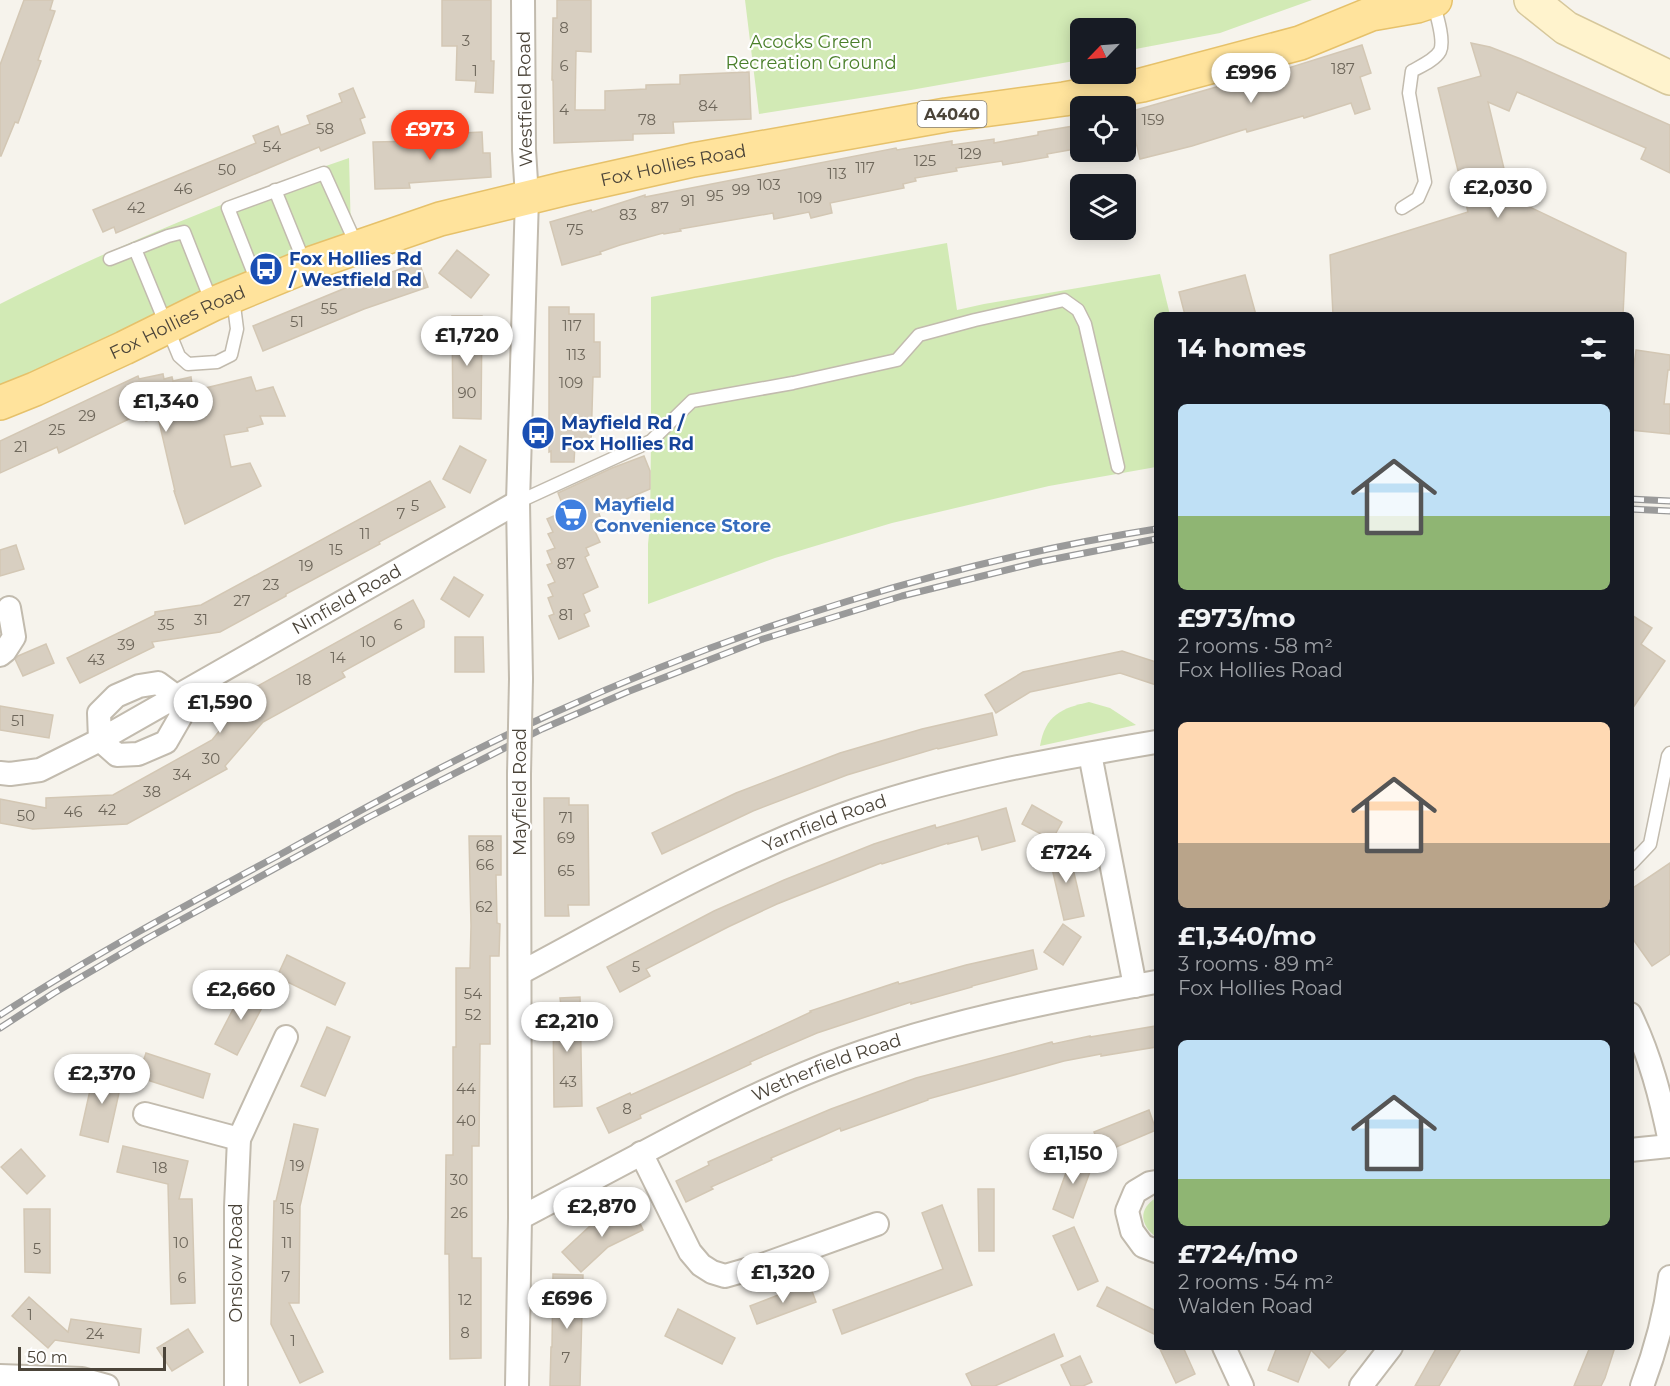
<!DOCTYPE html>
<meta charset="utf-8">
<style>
:root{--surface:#171b24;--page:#20242c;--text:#f1f3f6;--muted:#9ea1a6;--accent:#fc3f1d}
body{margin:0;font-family:Montserrat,sans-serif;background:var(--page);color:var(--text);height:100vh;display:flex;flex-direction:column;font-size:22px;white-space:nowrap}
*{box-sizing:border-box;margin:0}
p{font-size:20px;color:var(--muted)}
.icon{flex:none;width:33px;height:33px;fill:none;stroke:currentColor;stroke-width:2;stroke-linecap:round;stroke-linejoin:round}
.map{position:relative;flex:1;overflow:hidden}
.side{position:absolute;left:1154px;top:312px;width:480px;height:1038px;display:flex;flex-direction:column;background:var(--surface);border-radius:9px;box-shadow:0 3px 15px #0003}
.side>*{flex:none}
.needle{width:39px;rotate:245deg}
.tools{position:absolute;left:1070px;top:18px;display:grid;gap:12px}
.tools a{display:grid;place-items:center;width:66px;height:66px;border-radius:9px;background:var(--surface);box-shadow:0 3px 15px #0003;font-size:30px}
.scale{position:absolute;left:18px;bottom:15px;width:148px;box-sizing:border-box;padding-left:6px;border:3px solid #4b4439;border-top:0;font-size:16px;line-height:21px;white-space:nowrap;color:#4b4439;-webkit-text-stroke:4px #fff;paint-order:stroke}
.price{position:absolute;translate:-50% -51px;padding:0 14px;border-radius:21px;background:#fff;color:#222;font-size:20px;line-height:39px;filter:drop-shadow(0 2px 3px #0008)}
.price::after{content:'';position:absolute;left:50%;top:36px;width:18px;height:14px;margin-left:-9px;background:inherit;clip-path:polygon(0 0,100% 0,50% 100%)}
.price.on{background:var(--accent);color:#fff}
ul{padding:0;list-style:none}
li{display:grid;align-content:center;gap:12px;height:318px;padding:0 24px}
li span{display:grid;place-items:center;height:186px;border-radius:9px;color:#555}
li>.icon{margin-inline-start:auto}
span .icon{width:108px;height:108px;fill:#fffc;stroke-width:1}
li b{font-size:26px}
h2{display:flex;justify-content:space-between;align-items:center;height:72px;padding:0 24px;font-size:26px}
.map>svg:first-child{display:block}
.green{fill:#d2eab5}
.building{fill:#d8cfc1;stroke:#d3c7b4;stroke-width:1.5}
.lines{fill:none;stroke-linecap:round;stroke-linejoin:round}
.service-casing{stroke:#c2bbae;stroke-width:15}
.minor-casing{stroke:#c2bbae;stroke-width:26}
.secondary-casing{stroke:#d6c79b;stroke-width:36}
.primary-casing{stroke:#e6c16a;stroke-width:36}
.service{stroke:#fff;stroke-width:12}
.minor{stroke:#fff;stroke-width:22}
.secondary{stroke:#fff3cd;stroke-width:33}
.primary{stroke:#ffe39c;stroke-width:33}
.rail-casing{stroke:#9a9a9a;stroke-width:7}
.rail{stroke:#fff;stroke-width:4.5;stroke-dasharray:14;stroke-linecap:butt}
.minor-bridge-casing{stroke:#c2bbae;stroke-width:26;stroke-linecap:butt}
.minor-bridge{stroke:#fff;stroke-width:22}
.labels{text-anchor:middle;stroke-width:4.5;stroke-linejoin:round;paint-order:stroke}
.number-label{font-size:15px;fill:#6e675b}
.shield{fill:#fff;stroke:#817c74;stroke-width:1.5}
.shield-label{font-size:16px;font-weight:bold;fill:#4b4439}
.park-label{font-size:18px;fill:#4a7f2a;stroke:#fff}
.street-label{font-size:18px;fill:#4b4439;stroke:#fff}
.transit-label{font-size:18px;font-weight:bold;fill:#164399;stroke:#fff;text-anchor:start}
.shop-label{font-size:18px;font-weight:bold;fill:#366cbe;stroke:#fff;text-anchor:start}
</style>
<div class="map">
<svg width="1670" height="1386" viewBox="0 0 1670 1386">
<rect width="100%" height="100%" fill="#f6f3ec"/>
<g class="green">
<path d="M745 0H1312L1220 33 1125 51V28H1080V60L911 90 759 114Z"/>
<path d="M349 158 351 233 207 291 0 387V304C112 247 230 199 349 158Z"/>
<path d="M947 243 957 310 984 304 1160 274 1170 315H1156V467L1049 486 892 523 775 558 648 604V544L650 525 651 441V297Z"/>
<path d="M1089 702 1110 708 1136 725 1040 746C1045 715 1062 708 1089 702Z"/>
<path d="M1156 1198V1237C1140 1225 1138 1209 1156 1198Z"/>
</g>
<g class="building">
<path d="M24 0H53L50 10 55 11 38 60 41 61 18 123 15 122 1 156H0V65Z"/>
<path d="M442 0H491V61H494L493 93 475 92 476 81 456 80 457 46H442Z"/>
<path d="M557 0H591V52L576 51 575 110H605V91L646 89V85L680 84V75L749 72 751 119 673 122 674 133 633 134V140L554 143 553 80H552L553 18H557Z"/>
<path d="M1471 43 1490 47 1521 59 1670 125V173L1641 159 1646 148 1517 92 1509 111 1488 102 1511 198 1626 253 1623 315H1333L1330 255 1468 212 1438 88 1481 76Z"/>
<path d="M1362 45 1371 73 1360 77 1370 109 1355 114 1351 103 1304 118 1303 116 1247 132 1246 129 1192 146 1140 159 1135 138 1128 140 1125 128V113L1220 86 1221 89Z"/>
<path d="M353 88 365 117 360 119 365 133 321 151 319 147 290 159 116 233 114 227 103 232 93 210 256 143 253 136 278 126 281 135 310 124 307 116 342 102 339 94Z"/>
<path d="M1080 125V148L1047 154 1048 157 1003 165 1002 161 956 168 957 171 915 178 916 181 903 184 904 188 830 203 832 213 811 218 809 212 774 219 773 213 680 229 681 231 664 234 663 233 620 245 600 252 601 254 562 265 550 222 591 210 592 212 645 195V197L896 148 897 150 952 141V145L994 139V143L1038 135V132Z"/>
<path d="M482 132 483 153H490L491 177 409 183 410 188 375 189 373 142 422 141V139L461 136V133Z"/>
<path d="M457 250 489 275 471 298 439 273Z"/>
<path d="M419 262 428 287 364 309 263 351 253 326 348 287 349 288Z"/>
<path d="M1245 275 1256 315H1185L1179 292Z"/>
<path d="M549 307H569V314H594V342H600V377H593L591 446 575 445 574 462H551V451L549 452Z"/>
<path d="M452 316H482L481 419 453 418Z"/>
<path d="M1636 350 1670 355V370H1668L1664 404H1670V434L1630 430V395Z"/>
<path d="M163 374 164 379 172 377 173 381 191 377 193 391 251 377 256 391 273 387 285 416H260L263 424 247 428 248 431 224 435 231 467 250 463 261 486 185 524 174 491H175L158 417 146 421 143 414 133 418V417L59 453 57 447 0 473V441L138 376 139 379Z"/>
<path d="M460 446 486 460 470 493 443 479Z"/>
<path d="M644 456 650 471V489L598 511 601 519 591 523 600 542 586 548 589 555 585 557 598 587 583 594 590 611 584 614 589 626 559 639 549 616 554 614 548 598 553 596 548 585 555 582 547 565 552 563 547 551 555 548 548 534 553 532 547 519 565 511 558 493 612 468Z"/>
<path d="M430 481 445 507 379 542 380 544 286 594V596L220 632 152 642 154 647 80 683 67 658 155 615V612L201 605Z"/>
<path d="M16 545 24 569 0 576V550Z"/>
<path d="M454 577 483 595 469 617 441 599Z"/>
<path d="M413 600 424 621V627L342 672 345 677 263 722 225 766 227 769 127 824 33 829 0 823V799L46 808V798L113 795 212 740 254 688Z"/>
<path d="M1630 614 1652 628 1641 644 1665 661 1630 712Z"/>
<path d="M455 637H483L484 672H455Z"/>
<path d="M46 644 54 663 23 676 15 659 18 656Z"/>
<path d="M1122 651 1156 662V685L1120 673 1030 692 996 713 985 695 1023 672Z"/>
<path d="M0 706 53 715 49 738 0 730Z"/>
<path d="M992 713 997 735 938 749 937 748 847 775 753 811 662 854 652 833 736 793 840 753 922 729Z"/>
<path d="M544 798H569V805H588L589 905H568L569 916H545Z"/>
<path d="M1032 805 1062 822 1052 840 1022 824Z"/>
<path d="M1006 808 1015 841 982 850 978 836 948 844V843L882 864 881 863 777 904 728 927 646 969 650 976 620 992 607 967 714 911 784 880 874 844 905 834 935 825 936 828Z"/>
<path d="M469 836H501V875H496L497 923 500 924 499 956H490V1044H480L479 1146H472V1258H481V1358L450 1359 449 1254H445L446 1155H453V1047H456V968H470L471 926Z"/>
<path d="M1068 847 1084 916 1064 920 1048 851Z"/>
<path d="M1670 863V954L1652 966 1630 935V890Z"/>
<path d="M1063 924 1081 937 1063 965 1044 952Z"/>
<path d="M1033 950 1037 969 972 986V987L911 1004V1002L817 1033 750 1062 751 1064 640 1115 641 1118 609 1133 597 1108 630 1093 631 1095 686 1070 811 1012 810 1011 898 982 899 984 966 965Z"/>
<path d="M287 955 345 983 335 1005 277 977Z"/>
<path d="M245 986 267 998 237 1055 215 1044Z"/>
<path d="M580 997 582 1106 554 1107 553 1006H561L560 998Z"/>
<path d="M1156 1026V1047L1101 1056V1054L1064 1061 928 1099V1100L841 1131 840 1128 820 1137 771 1158 772 1160 711 1187 713 1189 686 1202 676 1181 709 1165 708 1162 762 1138 831 1109 916 1078 1052 1042 1053 1044 1090 1036V1037Z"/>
<path d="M327 1027 350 1037 325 1096 301 1086Z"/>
<path d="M146 1053 210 1074 203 1098 138 1077Z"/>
<path d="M95 1068 123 1075 108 1142 80 1135Z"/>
<path d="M1149 1110 1156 1130 1102 1153 1094 1132Z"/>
<path d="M294 1124 318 1129 300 1206 299 1303H289L323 1372 300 1383 271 1324 274 1201H276Z"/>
<path d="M123 1146 188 1161 179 1199H192L195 1303 171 1304 168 1184 117 1172Z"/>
<path d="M21 1149 45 1176 27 1194 1 1167Z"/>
<path d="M1073 1153 1094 1161 1073 1218 1053 1209Z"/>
<path d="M978 1189H994V1251H979Z"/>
<path d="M942 1205 972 1285 842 1334 833 1310 943 1269 922 1213Z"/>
<path d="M632 1206 643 1230 608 1247 581 1272 562 1252 589 1227Z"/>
<path d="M24 1209H50V1273L25 1272Z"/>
<path d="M1074 1227 1098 1281 1078 1290 1053 1236Z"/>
<path d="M553 1274 583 1275 580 1386H550L551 1347H552Z"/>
<path d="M809 1283 816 1302 757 1324 750 1306Z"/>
<path d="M1107 1287 1156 1311V1335L1097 1306Z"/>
<path d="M29 1297 68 1332 71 1319 141 1329 139 1353 55 1340 48 1348 12 1316Z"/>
<path d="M678 1309 735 1338 722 1364 665 1336Z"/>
<path d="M188 1329 203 1352 172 1371 157 1348Z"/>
<path d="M1054 1334 1063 1356 995 1386H972L966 1374Z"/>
<path d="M1159 1347H1183L1195 1374 1176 1383Z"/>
<path d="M1277 1347H1349L1329 1368 1311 1350 1298 1382 1268 1370Z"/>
<path d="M1437 1347H1462L1439 1386H1415Z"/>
<path d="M1590 1347H1615L1605 1378 1601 1386H1574Z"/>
<path d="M1080 1356 1092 1382 1083 1386H1071L1061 1365Z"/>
</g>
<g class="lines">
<defs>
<g id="service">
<path d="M275 190 305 264"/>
<path d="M1402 208 1418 198 1425 182 1409 93 1412 71C1421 66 1435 60 1440 51 1445 40 1436 13 1433 2"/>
<path d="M135 249 179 356 188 364 217 362 231 355 237 329 233 298"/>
<path d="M110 259 168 236 184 232 212 303"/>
<path d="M258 284 228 208 324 173 357 246"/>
<path d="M518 502 651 441 692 401 793 383 897 360 919 335 975 320 1064 300 1078 310 1085 324 1118 467"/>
<path d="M1630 865 1650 844 1668 756 1670 753"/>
</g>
<g id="minor">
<path d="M0 655 5 651 14 637 9 608"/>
<path d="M521 679 518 502 527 197 524 150 523 0"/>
<path d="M1090 754 1135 986"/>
<path id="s1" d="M0 773 10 774 40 770 100 740 117 755 138 754 166 742 181 716 177 697 158 683 139 686 116 696 99 713 100 740 518 502"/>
<path id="s2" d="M520 973C625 917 729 856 842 815 944 778 1050 760 1156 742"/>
<path d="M1630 1014C1650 1055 1661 1098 1670 1142"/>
<path d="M145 1114 239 1139"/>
<path d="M1630 1150 1670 1146"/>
<path d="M641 1153 690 1252 701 1265 712 1272 725 1276 760 1266 877 1224"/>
<path d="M1156 1182 1150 1183 1135 1192 1127 1211 1132 1231 1143 1246 1156 1251"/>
<path id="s3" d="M520 1218C571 1191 622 1164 673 1137 728 1108 784 1080 842 1059 944 1022 1050 1001 1156 982"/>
<path d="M1224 1347 1242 1386"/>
<path d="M0 1376 82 1379 107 1386"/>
<path id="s4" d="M236 1386V1207L239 1139 286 1037"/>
<path d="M517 1386 520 1218 519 774"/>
<path d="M1361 1386 1391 1347"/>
<path d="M1642 1386C1656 1349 1665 1316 1670 1277"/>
</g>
<path id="secondary" d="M1531 0 1566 28 1670 78"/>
<g id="primary">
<path id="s5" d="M0 403 35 389 124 348 213 304 315 262 440 219 563 189 693 160 946 115 1064 99 1142 85 1300 43 1371 14 1417 6 1435 0"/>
</g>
</defs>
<use href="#service" class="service-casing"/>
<use href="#minor" class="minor-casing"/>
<use href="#secondary" class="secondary-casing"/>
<use href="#primary" class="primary-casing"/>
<use href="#service" class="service"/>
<use href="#minor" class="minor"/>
<use href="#secondary" class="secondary"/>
<use href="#primary" class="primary"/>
<defs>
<g id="rail">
<path d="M1630 499 1670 501"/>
<path d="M1630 509 1670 511"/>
<path d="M0 1015C91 956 186 905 281 854 370 805 459 756 551 714 742 627 949 562 1156 529"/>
<path d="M0 1028 54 993 148 938 369 817 542 729 627 692 763 639 902 596 1039 562 1156 539"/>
</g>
</defs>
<use href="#rail" class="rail-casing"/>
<use href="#rail" class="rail"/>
<defs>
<path id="minor-bridge" d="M519 774 521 679"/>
</defs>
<use href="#minor-bridge" class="minor-bridge-casing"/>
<use href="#minor-bridge" class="minor-bridge"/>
</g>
<defs>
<symbol id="bus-disc" viewBox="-11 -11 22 22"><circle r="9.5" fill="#1a4fb4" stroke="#fff"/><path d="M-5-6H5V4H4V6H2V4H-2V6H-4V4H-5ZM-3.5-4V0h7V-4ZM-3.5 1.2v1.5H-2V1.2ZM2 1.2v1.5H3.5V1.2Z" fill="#fff"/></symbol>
<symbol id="supermarket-disc" viewBox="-11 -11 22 22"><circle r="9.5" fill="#3f7fe0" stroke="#fff"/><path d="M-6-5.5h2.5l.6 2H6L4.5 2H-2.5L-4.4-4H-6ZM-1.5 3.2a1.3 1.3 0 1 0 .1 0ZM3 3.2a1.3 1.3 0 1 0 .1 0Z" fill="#fff"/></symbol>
</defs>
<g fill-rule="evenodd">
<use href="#bus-disc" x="247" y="250" width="38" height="38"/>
<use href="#bus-disc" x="519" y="414" width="38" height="38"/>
<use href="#supermarket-disc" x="552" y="496" width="38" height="38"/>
</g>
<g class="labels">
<g class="number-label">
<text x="564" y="33">8</text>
<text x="466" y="46">3</text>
<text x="564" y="71">6</text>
<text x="1343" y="74">187</text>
<text x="475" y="76">1</text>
<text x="708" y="111">84</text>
<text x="564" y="115">4</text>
<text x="647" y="125">78</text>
<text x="1153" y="125">159</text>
<text x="325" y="134">58</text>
<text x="272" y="152">54</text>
<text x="970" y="159">129</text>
<text x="925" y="166">125</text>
<text x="865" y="173">117</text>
<text x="227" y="175">50</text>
<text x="837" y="179">113</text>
<text x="769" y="190">103</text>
<text x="183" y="194">46</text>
<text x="741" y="195">99</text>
<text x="715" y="201">95</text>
<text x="810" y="203">109</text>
<text x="688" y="206">91</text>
<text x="136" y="213">42</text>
<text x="660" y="213">87</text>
<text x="628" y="220">83</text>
<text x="575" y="235">75</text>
<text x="329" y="314">55</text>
<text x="297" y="327">51</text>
<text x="572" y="331">117</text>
<text x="576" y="360">113</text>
<text x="571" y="388">109</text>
<text x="467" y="398">90</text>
<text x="87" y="421">29</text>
<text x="57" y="435">25</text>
<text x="21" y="452">21</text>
<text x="415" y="511">5</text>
<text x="401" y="519">7</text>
<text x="365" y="539">11</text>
<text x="336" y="555">15</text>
<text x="566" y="569">87</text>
<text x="306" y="571">19</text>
<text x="271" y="590">23</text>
<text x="242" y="606">27</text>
<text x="566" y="620">81</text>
<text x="201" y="625">31</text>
<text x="166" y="630">35</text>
<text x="398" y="630">6</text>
<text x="368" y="647">10</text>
<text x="126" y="650">39</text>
<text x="338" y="663">14</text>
<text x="96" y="665">43</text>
<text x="304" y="685">18</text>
<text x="18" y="726">51</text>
<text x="211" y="764">30</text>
<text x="182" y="780">34</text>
<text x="152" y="797">38</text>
<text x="107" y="815">42</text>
<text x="73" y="817">46</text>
<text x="26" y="821">50</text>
<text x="566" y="823">71</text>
<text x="566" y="843">69</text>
<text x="485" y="851">68</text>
<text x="485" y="870">66</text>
<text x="566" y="876">65</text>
<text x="484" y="912">62</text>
<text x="636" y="972">5</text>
<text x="473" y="999">54</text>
<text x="473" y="1020">52</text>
<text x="568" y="1087">43</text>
<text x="466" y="1094">44</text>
<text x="627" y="1114">8</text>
<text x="466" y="1126">40</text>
<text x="297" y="1171">19</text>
<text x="160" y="1173">18</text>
<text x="459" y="1185">30</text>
<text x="287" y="1214">15</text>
<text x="459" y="1218">26</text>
<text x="181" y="1248">10</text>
<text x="287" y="1248">11</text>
<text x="37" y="1254">5</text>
<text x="286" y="1282">7</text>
<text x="182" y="1283">6</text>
<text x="465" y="1305">12</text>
<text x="30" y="1320">1</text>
<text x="465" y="1338">8</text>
<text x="95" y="1339">24</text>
<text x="293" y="1346">1</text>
<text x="566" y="1363">7</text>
</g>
<rect class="shield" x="917.5" y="101" width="69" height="26" rx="4.5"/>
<g class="shield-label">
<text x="952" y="120">A4040</text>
</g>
<g class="park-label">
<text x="811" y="48">Acocks Green<tspan x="811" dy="21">Recreation Ground</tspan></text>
</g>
<g class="street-label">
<text transform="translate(525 99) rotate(-91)" y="6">Westfield Road</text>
<text dy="6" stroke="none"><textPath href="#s5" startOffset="717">Fox Hollies Road</textPath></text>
<text dy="6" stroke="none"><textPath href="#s5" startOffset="195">Fox Hollies Road</textPath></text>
<text dy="6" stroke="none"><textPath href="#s1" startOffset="634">Ninfield Road</textPath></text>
<text transform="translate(520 792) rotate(-90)" y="6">Mayfield Road</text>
<text dy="6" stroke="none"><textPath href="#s2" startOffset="340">Yarnfield Road</textPath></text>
<text dy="6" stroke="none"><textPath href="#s3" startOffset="342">Wetherfield Road</textPath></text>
<text dy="6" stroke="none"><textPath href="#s4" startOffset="123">Onslow Road</textPath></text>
</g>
<g class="transit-label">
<text x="289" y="265">Fox Hollies Rd<tspan x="289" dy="21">/ Westfield Rd</tspan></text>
<text x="561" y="429">Mayfield Rd /<tspan x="561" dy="21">Fox Hollies Rd</tspan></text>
</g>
<g class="shop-label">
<text x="594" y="511">Mayfield<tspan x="594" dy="21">Convenience Store</tspan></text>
</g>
</g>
</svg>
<div class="tools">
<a><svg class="needle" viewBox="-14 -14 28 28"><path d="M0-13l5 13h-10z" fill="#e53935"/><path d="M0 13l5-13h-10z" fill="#9ea1a6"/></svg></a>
<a><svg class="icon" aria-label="locate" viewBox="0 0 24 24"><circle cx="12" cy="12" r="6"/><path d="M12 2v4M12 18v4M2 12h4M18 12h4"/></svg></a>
<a><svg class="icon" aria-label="layers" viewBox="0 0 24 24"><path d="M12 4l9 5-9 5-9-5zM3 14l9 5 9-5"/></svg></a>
</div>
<div class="scale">50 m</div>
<b class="price" style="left:1251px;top:104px">£996</b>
<b class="price on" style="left:430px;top:161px">£973</b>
<b class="price" style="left:1498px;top:219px">£2,030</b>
<b class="price" style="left:467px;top:367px">£1,720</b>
<b class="price" style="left:166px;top:433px">£1,340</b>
<b class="price" style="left:220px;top:734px">£1,590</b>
<b class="price" style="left:1066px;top:884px">£724</b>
<b class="price" style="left:241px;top:1021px">£2,660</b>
<b class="price" style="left:567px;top:1053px">£2,210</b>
<b class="price" style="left:102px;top:1105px">£2,370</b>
<b class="price" style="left:1073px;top:1185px">£1,150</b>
<b class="price" style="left:602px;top:1238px">£2,870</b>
<b class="price" style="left:783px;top:1304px">£1,320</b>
<b class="price" style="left:567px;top:1330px">£696</b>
<section class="side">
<h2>14 homes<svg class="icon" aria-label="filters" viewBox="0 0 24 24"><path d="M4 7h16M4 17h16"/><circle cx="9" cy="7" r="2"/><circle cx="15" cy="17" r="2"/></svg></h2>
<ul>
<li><span style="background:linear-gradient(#bfe0f5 60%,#8fb573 0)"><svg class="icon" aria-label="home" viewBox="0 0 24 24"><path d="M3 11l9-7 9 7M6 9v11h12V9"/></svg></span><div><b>£973/mo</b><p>2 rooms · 58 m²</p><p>Fox Hollies Road</p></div></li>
<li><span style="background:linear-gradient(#ffd9b3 65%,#b9a48a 0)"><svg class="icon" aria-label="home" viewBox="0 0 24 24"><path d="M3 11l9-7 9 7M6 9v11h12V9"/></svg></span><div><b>£1,340/mo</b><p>3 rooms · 89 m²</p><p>Fox Hollies Road</p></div></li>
<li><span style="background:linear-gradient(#bfe0f5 75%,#8fb573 0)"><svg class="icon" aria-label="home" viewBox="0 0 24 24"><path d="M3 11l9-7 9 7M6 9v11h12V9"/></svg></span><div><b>£724/mo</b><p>2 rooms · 54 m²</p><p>Walden Road</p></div></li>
</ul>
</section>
</div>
